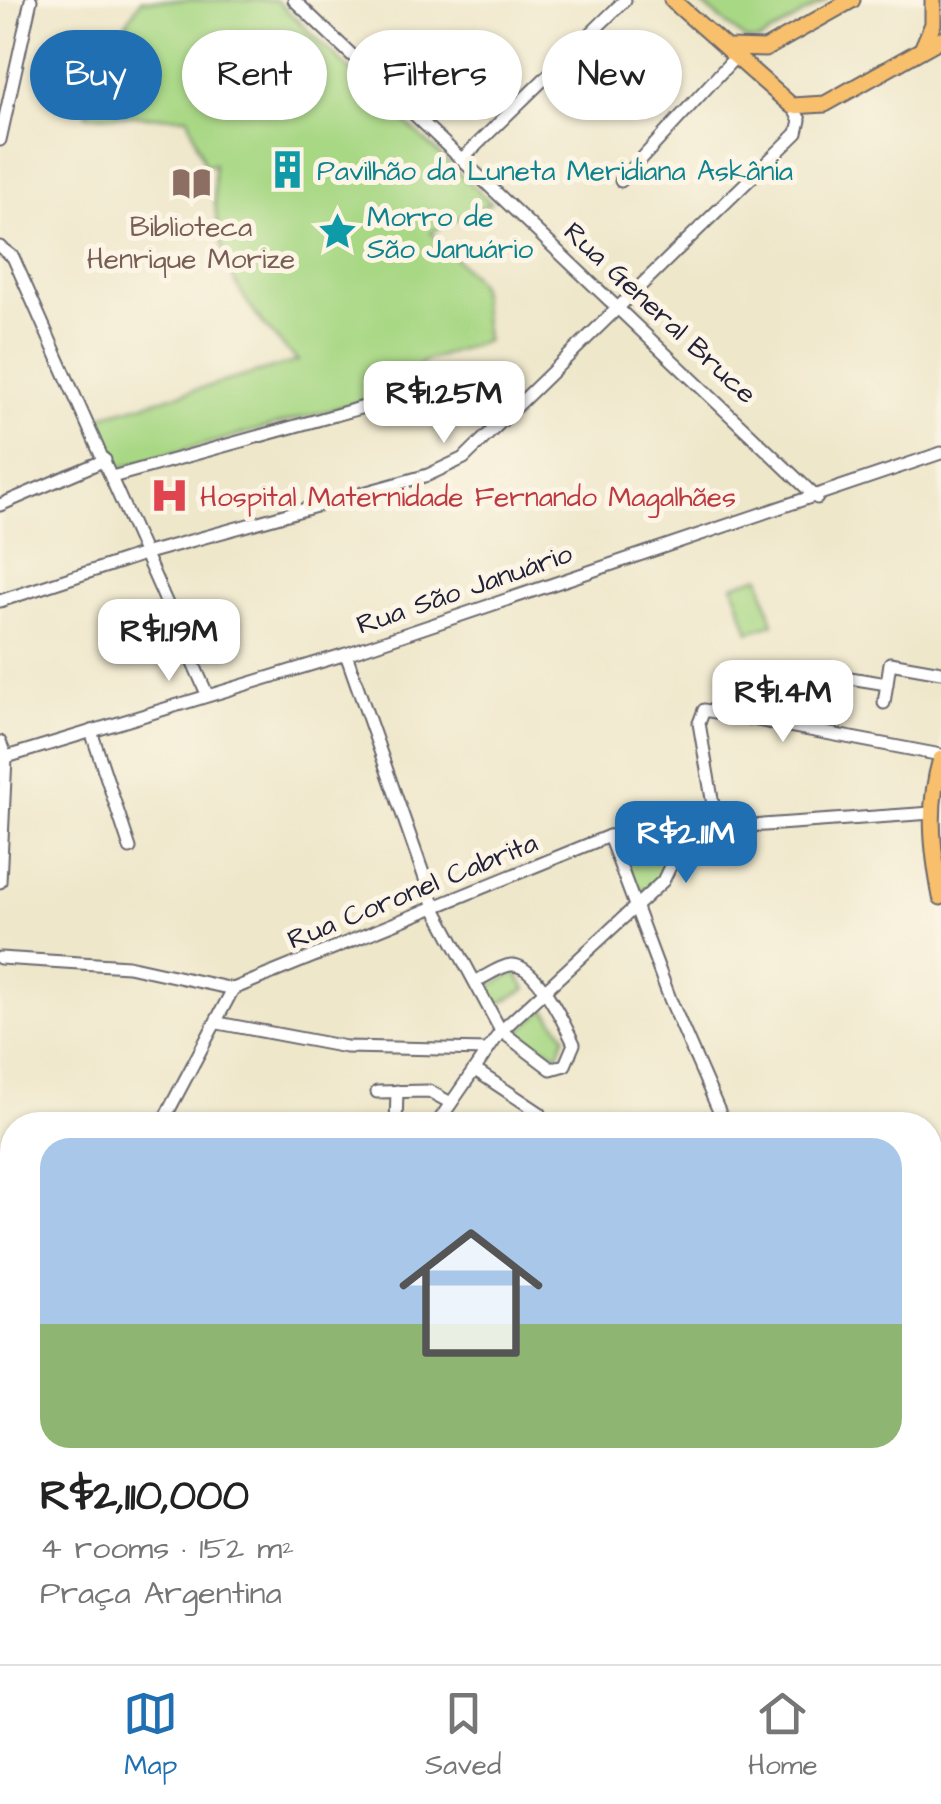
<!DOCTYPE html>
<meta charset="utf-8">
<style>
:root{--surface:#fff;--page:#f6f6f6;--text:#222;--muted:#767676;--line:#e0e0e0;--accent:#1f6fb2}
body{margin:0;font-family:"Architects Daughter",sans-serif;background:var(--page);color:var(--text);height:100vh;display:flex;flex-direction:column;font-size:38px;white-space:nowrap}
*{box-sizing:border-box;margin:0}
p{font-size:32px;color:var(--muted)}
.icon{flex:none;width:55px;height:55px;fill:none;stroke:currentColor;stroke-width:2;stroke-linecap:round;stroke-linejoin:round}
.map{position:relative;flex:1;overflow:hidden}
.sheet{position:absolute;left:0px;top:1112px;width:942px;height:552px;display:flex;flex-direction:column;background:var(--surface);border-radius:40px 40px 0 0;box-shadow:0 2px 8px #0004}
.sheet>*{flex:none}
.guide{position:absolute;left:30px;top:30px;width:882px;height:90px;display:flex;gap:20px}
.price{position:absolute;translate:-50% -85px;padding:0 22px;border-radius:20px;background:#fff;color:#222;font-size:32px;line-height:65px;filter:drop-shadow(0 2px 5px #0008)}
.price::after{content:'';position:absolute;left:50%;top:60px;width:30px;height:22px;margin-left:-15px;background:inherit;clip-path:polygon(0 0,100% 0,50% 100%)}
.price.current{background:var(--accent);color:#fff}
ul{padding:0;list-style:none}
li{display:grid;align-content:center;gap:20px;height:530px;padding:0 40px}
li+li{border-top:2px solid var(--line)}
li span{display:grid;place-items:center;height:310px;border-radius:30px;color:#555}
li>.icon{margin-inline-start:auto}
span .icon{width:180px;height:180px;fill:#fffc;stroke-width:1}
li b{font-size:42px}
.tag{padding:0 35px;border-radius:45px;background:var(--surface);box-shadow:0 2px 8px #0004;font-size:35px;line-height:90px}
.tag.current{background:var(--accent);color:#fff}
.tab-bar{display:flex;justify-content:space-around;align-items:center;height:140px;border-top:2px solid var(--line);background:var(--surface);font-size:28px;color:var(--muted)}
.tab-bar a{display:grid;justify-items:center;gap:5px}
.tab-bar .current{color:var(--accent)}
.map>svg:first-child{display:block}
.green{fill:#a9d885;stroke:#667d60;stroke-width:2.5}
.forest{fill:#86b872;stroke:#546d56;stroke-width:2.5}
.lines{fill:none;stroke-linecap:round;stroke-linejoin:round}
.minor-casing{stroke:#69676d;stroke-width:15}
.major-casing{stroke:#69676d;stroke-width:19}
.minor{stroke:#fff;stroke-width:11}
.major{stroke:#f8bf6c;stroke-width:15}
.labels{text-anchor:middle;stroke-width:10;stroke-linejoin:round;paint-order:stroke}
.culture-label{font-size:28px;fill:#0d838f;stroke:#fcf5e5;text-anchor:start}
.education-label{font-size:28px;fill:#785e54;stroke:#fcf5e5}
.street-label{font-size:28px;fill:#22223b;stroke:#fcf5e5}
.health-label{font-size:28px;fill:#be3a42;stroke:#fcf5e5;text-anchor:start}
</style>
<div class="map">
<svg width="941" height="1664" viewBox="0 0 941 1664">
<rect width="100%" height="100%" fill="#fcf5e5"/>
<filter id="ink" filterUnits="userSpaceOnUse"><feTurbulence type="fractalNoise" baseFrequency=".01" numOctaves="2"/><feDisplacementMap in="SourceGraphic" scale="20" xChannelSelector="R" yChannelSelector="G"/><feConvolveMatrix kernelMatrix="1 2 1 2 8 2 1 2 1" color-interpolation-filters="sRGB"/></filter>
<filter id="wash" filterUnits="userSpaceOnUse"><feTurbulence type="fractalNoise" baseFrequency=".0048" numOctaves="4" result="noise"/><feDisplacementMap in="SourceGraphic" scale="40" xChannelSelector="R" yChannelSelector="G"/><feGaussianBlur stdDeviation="2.25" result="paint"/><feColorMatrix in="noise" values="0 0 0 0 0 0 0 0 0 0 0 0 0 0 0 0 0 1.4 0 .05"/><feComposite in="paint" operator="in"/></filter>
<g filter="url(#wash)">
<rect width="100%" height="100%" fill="#eee7ca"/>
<g class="green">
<path d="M141 0H276L491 203 431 232 479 284 486 341 422 362 414 387 112 470 90 419 298 361C233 299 212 252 214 164L205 166 188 117 86 115 97 70Z"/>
<path d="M697 0H826L759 41 746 40Z"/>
<path d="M760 576 773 624 749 632 733 585Z"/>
<path d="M656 837 672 842 670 862 651 889 638 890 619 846 625 840 634 848 641 839Z"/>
<path d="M516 972 526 989 497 1005 488 988Z"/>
<path d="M542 1011H547L565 1035 558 1055 522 1036 521 1030Z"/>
</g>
<path class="forest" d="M92 1653V1652L370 1653 365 1664H87Z"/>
</g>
<g filter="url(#ink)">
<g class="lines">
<defs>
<g id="minor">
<path d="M294 0 817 498"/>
<path d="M0 140 31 0"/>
<path d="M462 159 625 0"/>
<path d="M621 181 738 54"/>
<path d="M0 247 13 257 207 694"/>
<path d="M112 477 393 399"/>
<path d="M0 505 105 460"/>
<path d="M0 601 147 553 428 475 464 458 797 133 800 120 792 106"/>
<path d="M346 654 436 910 501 1031 551 1069 565 1065 574 1044C565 1025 536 963 511 965 500 966 485 977 475 982"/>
<path d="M850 678 887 684"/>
<path d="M884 703 890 663 941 672"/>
<path d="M91 731 130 848"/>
<path d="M0 742 6 757 0 882"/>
<path d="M0 759 346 654 941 453"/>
<path d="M717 828 699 723 704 710 941 755"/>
<path d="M609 836 670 999 725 1125"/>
<path d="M0 958 128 966 233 989"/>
<path d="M233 989 609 836 932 813"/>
<path d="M218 1023 346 1047 488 1050"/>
<path d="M475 1070 540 1113"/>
<path d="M377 1092 429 1091 451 1103"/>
<path d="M161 1125 233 989"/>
<path d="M396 1125 397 1091"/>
<path d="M436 1125 501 1031 663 881 677 852 676 833"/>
<path d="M930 1196 941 1193"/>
<path d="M0 1329 12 1337"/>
<path d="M930 1344 941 1350"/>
<path d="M930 1515 941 1519"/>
<path d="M0 1598 12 1603"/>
<path d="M414 1652 463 1664"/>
<path d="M823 1652 835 1654 837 1664"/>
<path d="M10 1664 37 1662 55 1652"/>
<path d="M496 1664 499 1652"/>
<path d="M775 1664 799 1652"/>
</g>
<g id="major">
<path d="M672 0 792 106 825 104 941 39"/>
<path d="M923 47 933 24V0"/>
<path d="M731 48 765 49 852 0"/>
<path d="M941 759C927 806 932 849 941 897"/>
</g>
</defs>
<use href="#minor" class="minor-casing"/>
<use href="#major" class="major-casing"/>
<use href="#minor" class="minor"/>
<use href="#major" class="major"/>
</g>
</g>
<defs>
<symbol id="building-bare" viewBox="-9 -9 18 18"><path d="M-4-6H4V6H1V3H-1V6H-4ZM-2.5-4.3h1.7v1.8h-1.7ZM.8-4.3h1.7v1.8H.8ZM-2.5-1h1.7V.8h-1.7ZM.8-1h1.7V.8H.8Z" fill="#0f9aa8" stroke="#fcf5e5" stroke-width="2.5" paint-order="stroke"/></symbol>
<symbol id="library-bare" viewBox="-9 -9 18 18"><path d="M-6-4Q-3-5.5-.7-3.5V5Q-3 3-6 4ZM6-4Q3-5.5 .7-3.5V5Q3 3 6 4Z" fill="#8d6e63" stroke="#fcf5e5" stroke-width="2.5" paint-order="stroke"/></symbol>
<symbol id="sight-bare" viewBox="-9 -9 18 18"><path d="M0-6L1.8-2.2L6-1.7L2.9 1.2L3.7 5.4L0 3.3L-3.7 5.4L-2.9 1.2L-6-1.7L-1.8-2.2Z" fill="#0f9aa8" stroke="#fcf5e5" stroke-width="2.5" paint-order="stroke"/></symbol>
<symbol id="hospital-bare" viewBox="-9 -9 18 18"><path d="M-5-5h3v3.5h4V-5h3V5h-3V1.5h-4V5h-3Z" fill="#e0444e" stroke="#fcf5e5" stroke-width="2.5" paint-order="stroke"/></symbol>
</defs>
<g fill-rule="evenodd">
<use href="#building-bare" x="260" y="142" width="55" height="55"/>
<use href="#library-bare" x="164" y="156" width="55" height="55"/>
<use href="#sight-bare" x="310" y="204" width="55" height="55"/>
<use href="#hospital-bare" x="142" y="468" width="55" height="55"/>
</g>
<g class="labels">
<g class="culture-label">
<text x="317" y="180">Pavilhão da Luneta Meridiana Askânia</text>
<text x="367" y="226">Morro de<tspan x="367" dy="32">São Januário</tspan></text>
</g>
<g class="education-label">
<text x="191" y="236">Biblioteca<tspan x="191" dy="32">Henrique Morize</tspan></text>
</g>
<g class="street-label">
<text transform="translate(661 312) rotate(43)" y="10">Rua General Bruce</text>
<text transform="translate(464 588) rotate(-19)" y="10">Rua São Januário</text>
<text transform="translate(412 890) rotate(-22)" y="10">Rua Coronel Cabrita</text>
</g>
<g class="health-label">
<text x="200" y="506">Hospital Maternidade Fernando Magalhães</text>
</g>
</g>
</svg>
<b class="price" style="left:444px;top:446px">R$1.25M</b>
<b class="price" style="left:169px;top:684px">R$1.19M</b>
<b class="price" style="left:783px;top:745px">R$1.4M</b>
<b class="price current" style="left:686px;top:886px">R$2.11M</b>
<div class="guide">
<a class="tag current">Buy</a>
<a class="tag">Rent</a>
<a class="tag">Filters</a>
<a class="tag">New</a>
</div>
<section class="sheet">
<ul>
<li><span style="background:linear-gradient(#a9c7e8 60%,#8fb573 0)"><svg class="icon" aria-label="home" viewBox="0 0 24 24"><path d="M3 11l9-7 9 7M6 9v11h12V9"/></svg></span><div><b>R$2,110,000</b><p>4 rooms · 152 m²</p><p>Praça Argentina</p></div></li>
</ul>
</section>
</div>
<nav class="tab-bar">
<a class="current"><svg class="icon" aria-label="map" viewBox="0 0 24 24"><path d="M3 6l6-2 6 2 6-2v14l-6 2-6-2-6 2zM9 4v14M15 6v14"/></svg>Map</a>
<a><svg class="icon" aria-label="saved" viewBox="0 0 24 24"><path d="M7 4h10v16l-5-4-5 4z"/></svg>Saved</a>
<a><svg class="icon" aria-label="home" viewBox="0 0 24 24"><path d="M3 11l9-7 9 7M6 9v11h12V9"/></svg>Home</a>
</nav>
